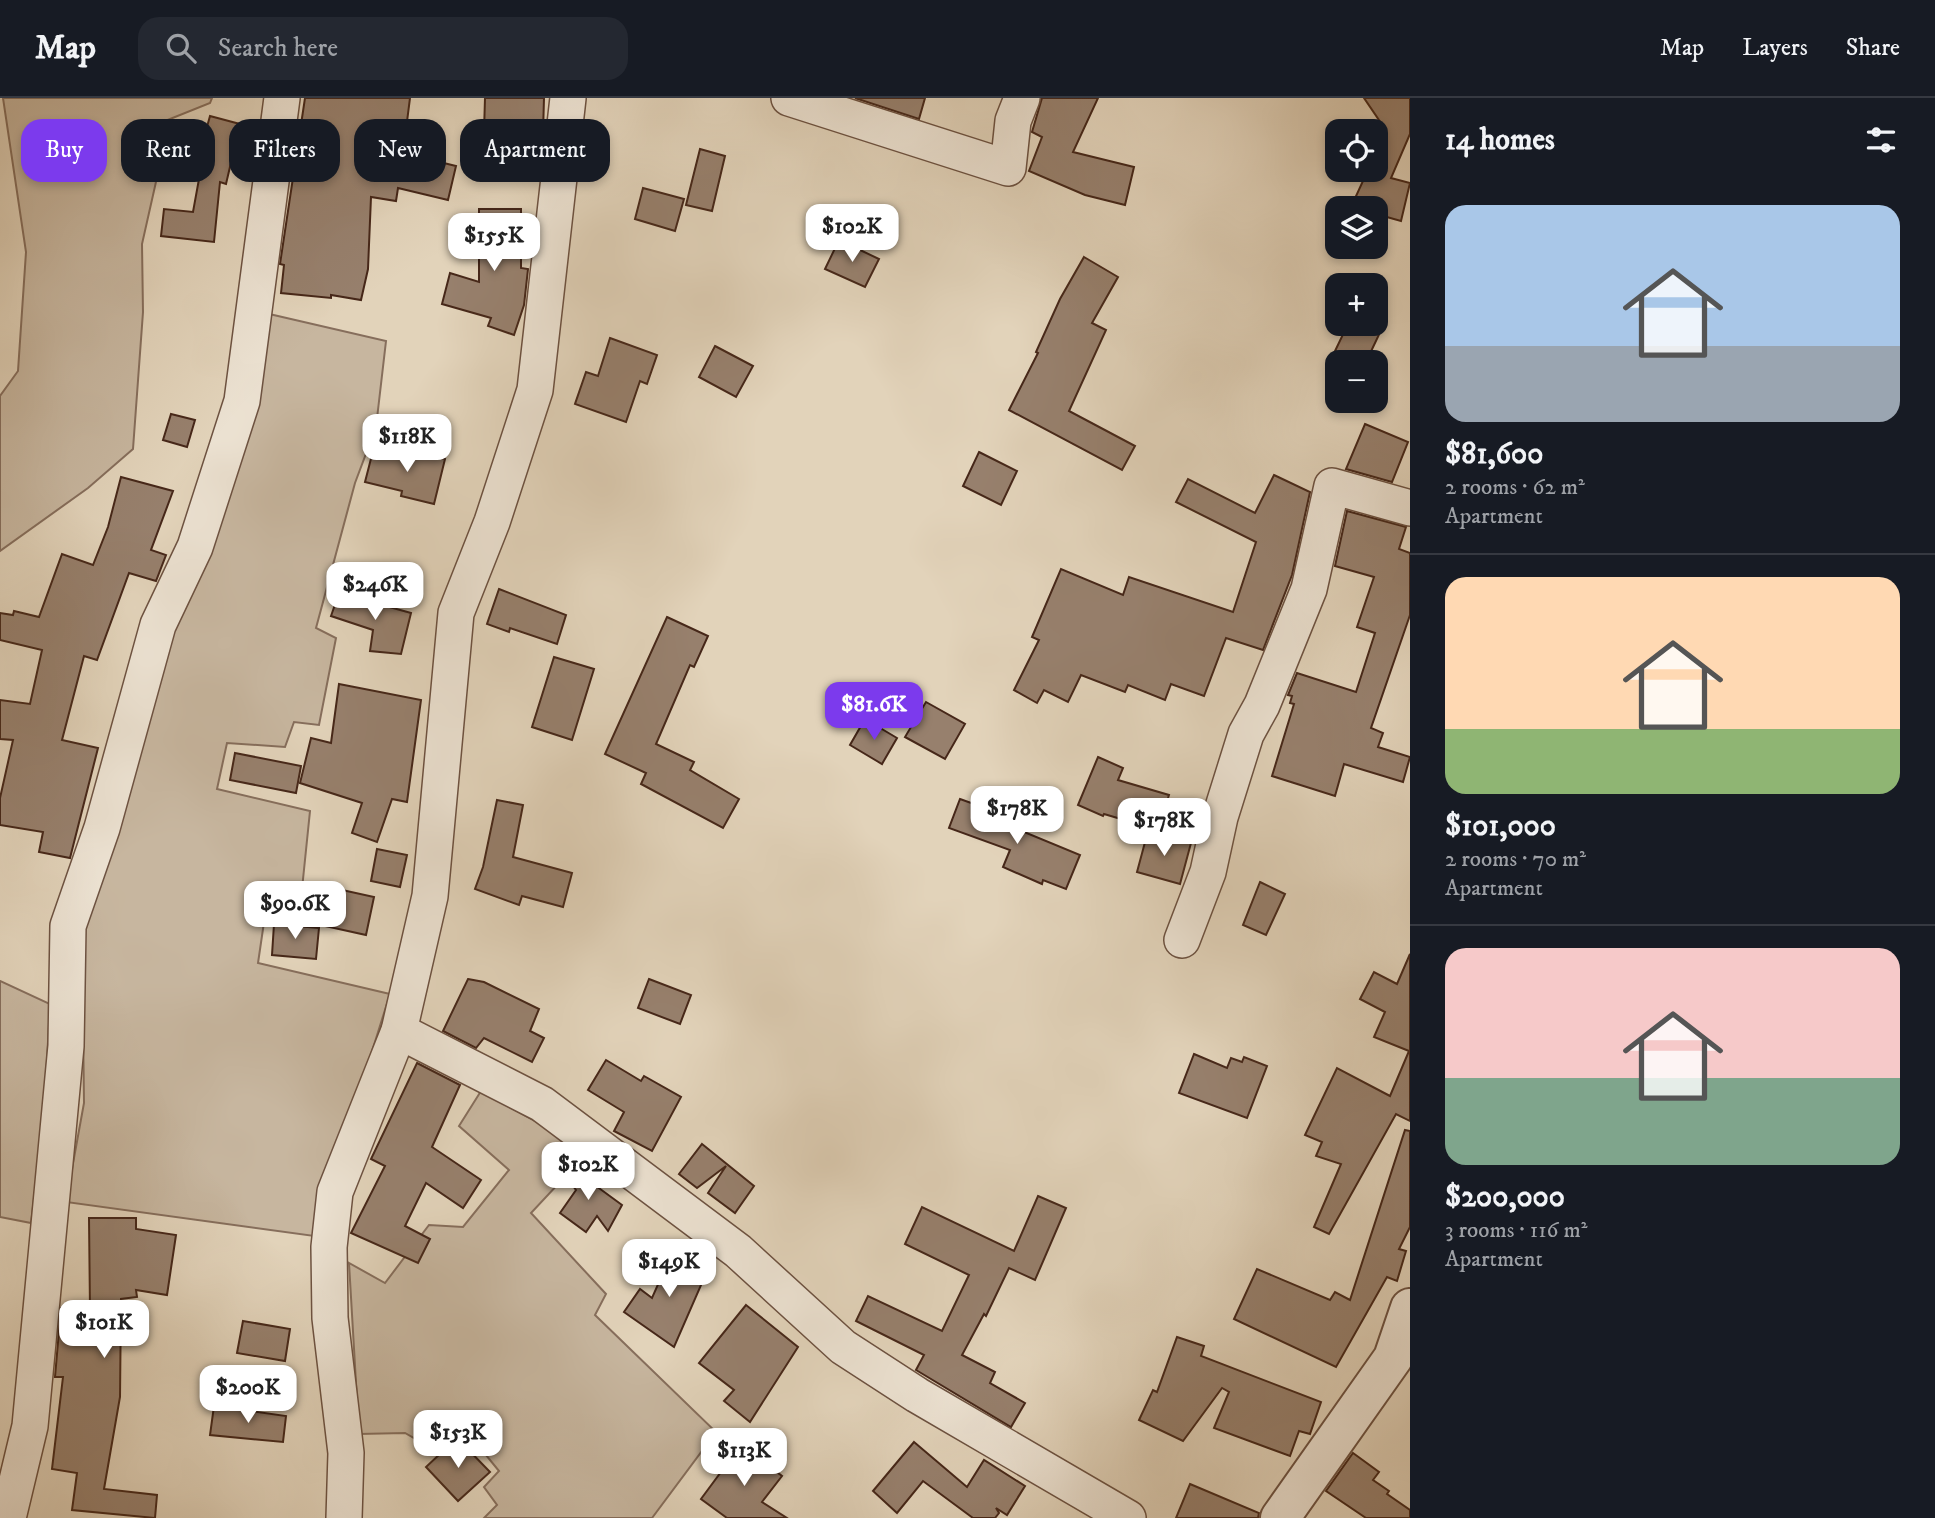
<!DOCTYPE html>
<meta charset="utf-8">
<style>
:root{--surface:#171b24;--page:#242831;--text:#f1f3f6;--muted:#9ea1a6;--line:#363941;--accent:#7c3aed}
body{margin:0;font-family:"IM FELL DW Pica",serif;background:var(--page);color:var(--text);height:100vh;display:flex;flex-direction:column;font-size:26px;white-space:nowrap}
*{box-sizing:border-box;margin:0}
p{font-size:23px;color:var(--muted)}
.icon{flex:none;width:38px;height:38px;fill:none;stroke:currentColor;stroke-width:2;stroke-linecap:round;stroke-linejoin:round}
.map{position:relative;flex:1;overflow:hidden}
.side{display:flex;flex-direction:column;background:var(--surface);width:525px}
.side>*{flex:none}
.guide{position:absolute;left:21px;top:21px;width:665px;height:63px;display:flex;gap:14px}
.tools{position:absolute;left:1325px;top:21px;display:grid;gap:14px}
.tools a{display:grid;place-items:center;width:63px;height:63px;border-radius:14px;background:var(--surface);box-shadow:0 4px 10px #0003;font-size:35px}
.price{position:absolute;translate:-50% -60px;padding:0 16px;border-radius:14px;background:#fff;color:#222;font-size:23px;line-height:46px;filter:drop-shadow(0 2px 4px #0008)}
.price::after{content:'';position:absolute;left:50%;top:42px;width:21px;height:16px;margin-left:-10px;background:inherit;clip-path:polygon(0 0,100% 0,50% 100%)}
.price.active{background:var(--accent);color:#fff}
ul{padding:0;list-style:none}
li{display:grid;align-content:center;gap:14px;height:371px;padding:0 35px}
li+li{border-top:2px solid var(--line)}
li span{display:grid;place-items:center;height:217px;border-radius:21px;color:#555}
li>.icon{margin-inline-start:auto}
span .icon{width:126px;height:126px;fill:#fffc;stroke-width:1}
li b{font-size:30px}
h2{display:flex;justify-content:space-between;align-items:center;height:84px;padding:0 35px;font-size:30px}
.tag{padding:0 24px;border-radius:21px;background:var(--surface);box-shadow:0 4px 10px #0003;font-size:24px;line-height:63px}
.tag.active{background:var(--accent);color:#fff}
header{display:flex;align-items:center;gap:42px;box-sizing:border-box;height:98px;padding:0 35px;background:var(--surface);border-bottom:2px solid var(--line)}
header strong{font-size:33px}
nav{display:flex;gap:38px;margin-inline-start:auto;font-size:24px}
.search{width:490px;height:63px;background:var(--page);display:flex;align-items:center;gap:18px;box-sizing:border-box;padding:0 24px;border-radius:21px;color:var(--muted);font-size:26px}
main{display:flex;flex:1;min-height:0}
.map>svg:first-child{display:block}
.green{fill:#c7b69f;stroke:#866e5c;stroke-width:2}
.building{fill:#97806d;stroke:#462719;stroke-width:2}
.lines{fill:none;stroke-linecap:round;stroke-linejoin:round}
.minor-casing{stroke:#6d5241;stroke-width:38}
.tertiary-casing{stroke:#6d5241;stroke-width:42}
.minor{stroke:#ece2d2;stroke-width:35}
.tertiary{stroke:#ece2d2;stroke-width:38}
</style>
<header>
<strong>Map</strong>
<div class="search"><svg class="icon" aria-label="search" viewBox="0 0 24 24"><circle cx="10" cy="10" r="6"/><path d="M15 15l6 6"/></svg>Search here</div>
<nav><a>Map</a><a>Layers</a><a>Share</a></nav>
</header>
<main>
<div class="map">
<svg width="1410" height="1420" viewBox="0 0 1410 1420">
<rect width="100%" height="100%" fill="#e2d3ba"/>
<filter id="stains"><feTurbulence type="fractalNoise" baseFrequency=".00286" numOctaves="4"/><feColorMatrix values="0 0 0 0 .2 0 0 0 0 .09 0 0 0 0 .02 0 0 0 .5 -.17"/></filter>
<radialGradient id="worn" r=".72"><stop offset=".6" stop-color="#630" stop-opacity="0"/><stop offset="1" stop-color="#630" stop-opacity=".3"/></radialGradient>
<g class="green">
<path d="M3 0H212L210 5 165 23 160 66 142 146 143 214 133 351 88 390 0 453V298L18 273 26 154Z"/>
<path d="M265 215 386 243 376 329 355 385 316 530 336 540 319 627 294 624 285 649 227 645 217 691 310 713 302 791 269 790 258 865 390 896 314 1138 66 1104 84 1005 82 840Z"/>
<path d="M0 883 50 906 44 1018 31 1125 0 1119Z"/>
<path d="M481 993 589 1053 531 1115 606 1196 595 1217 716 1334 652 1420H484L497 1407 484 1389 499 1373 456 1320 421 1344 405 1335 359 1336 349 1165 385 1185 429 1127 463 1129 509 1072 459 1028Z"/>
</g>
<g class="building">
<path d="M305 0H410L403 55 456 68 448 102 398 90 396 103 371 99 368 171 361 202 331 197V200L281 195 284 167 280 166Z"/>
<path d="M485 0H544L543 35 484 34Z"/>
<path d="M855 0H925L919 21Z"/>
<path d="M1042 0H1098L1073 54 1134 69 1125 107 1085 97 1029 73 1042 39 1032 34Z"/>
<path d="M1364 0H1410V36L1391 80 1410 85 1401 123 1376 116V110L1351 109 1368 72H1376V54L1385 31Z"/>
<path d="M210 18 240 26 226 86 220 84 214 144 161 138 164 111 193 114 201 70 179 67 183 34 205 36Z"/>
<path d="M700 51 725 58 712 113 686 107Z"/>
<path d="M643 90 684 101 675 133 635 121Z"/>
<path d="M479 111H521V170L528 171 524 207 514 237 488 228 491 220 442 206 450 175 479 184Z"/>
<path d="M839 142 879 161 865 189 825 171Z"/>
<path d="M1084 159 1118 179 1092 225 1106 232 1069 313 1135 348 1122 372 1009 312 1038 255 1036 254 1060 201Z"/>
<path d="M1348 226H1384L1366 264H1358L1335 253Z"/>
<path d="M610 240 657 257 647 286 640 283 626 324 575 306 586 274 598 278Z"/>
<path d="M715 248 753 268 736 299 699 279Z"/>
<path d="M171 316 195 322 187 349 163 342Z"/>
<path d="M1365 326 1408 344 1392 384 1346 371Z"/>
<path d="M374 349 408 358 409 353 445 361 434 406 401 398 402 393 365 384Z"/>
<path d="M979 354 1017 373 1001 407 963 388Z"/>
<path d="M1274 377 1310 394 1292 477 1263 552 1226 540 1204 598 1171 586 1165 602 1128 587 1125 594 1081 577 1068 604 1044 592 1037 605 1014 592 1039 542 1032 539 1061 471 1123 497 1129 479 1233 514 1256 444 1176 404 1188 381 1255 415Z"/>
<path d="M121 379 173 393 151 452 166 457 156 483 129 475 97 562 84 558 62 642 98 650 70 760 39 754 43 734 0 727V700L13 642 0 641V602L30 606 42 552 0 542V515L13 517 14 513 39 519 62 456 93 467 108 429Z"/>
<path d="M1347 413 1406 429 1399 451 1410 455V517L1371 630 1383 635 1378 649 1410 659 1403 684 1344 666 1335 698 1272 678 1294 606 1290 605 1292 598 1288 597 1297 575 1356 594 1375 535 1357 529 1374 479 1335 468Z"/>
<path d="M499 491 566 517 557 546 510 530 509 534 487 526Z"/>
<path d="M339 495 411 515 401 556 370 553 373 532 331 518Z"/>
<path d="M667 519 708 538 694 569 690 567 656 646 694 664 690 672 739 701 723 730 641 686 646 675 605 656Z"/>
<path d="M554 559 594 571 572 642 532 629Z"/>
<path d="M339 586 421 602 407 704 392 701 377 744 352 735 362 705 300 685 311 640 331 645Z"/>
<path d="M926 604 965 626 945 661 905 639Z"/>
<path d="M865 621 897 640 882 666 850 647Z"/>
<path d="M235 655 301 668 296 695 230 682Z"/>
<path d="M1098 659 1123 670 1118 682 1169 697 1158 732 1104 716 1103 718 1078 707Z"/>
<path d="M960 701 991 712 988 719 1080 757 1066 791 1043 782 1042 786 1003 769 1010 752 949 730Z"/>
<path d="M497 702 523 707 513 759 572 775 563 809 522 798 519 807 475 791 483 769Z"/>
<path d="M1148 733 1191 745 1180 786 1137 774Z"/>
<path d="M377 751 407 757 400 789 371 783Z"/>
<path d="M1260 784 1285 796 1266 837 1243 827Z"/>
<path d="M324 788 374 799 366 837 316 826Z"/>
<path d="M274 826 319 830 316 861 272 857Z"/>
<path d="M1410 856V1023L1396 1016 1329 1136 1314 1129 1341 1066 1316 1058 1322 1044 1305 1037 1337 970 1390 998 1409 953 1374 939 1385 914 1360 901 1374 874 1397 886Z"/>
<path d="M468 881 484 884 539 911 530 933 544 940 532 964 484 940 476 950 443 933Z"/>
<path d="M649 881 691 897 680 926 638 910Z"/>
<path d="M1194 956 1227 970 1231 960 1242 964 1244 959 1267 968 1247 1020 1179 995Z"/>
<path d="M606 962 641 983 644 978 681 999 652 1053 614 1033 624 1014 588 992Z"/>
<path d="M417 965 460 987 432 1049 481 1082 463 1110 426 1085 405 1128 430 1141 418 1165 351 1135 385 1068 371 1061Z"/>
<path d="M1405 1032 1410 1033V1129L1399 1151 1406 1153 1397 1183 1387 1179 1336 1269 1234 1221 1257 1171 1330 1202 1335 1194 1350 1202Z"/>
<path d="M702 1046 754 1088 735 1115 708 1095 726 1068 697 1090 679 1076Z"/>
<path d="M562 1063 622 1107 608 1133 597 1118 586 1134 560 1115 576 1092 557 1067Z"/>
<path d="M1038 1098 1066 1110 1035 1182 1009 1170 986 1218 984 1216 962 1257 995 1274 990 1285 1025 1305 1011 1329 916 1272 924 1257 856 1223 868 1198 942 1233 969 1177 905 1146 922 1109 1014 1153Z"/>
<path d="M89 1120H136V1131L176 1137 167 1197 136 1192 137 1199 121 1201 120 1299 104 1391 157 1397 155 1420 72 1412 77 1375 52 1371 63 1279H55L61 1210 90 1212Z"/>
<path d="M672 1155 708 1171 674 1249 624 1214 640 1191 652 1200Z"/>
<path d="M746 1207 798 1249 750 1324 724 1303 734 1292 699 1265Z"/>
<path d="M243 1223 290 1231 285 1263 237 1255Z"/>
<path d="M1177 1239 1204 1248 1201 1258 1321 1304 1310 1336 1299 1333 1290 1358 1214 1330 1229 1294 1222 1290 1183 1343 1139 1322 1153 1292 1157 1294Z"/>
<path d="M214 1308 286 1318 283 1344 210 1337Z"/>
<path d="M457 1340 490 1374 458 1403 426 1369Z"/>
<path d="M914 1344 967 1389 984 1362 1025 1388 1007 1417 996 1410 999 1415 995 1420H973L923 1383 897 1415 873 1393Z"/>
<path d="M741 1347 782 1378 762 1404 787 1420H727L701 1401Z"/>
<path d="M1353 1355 1379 1374 1373 1382 1389 1393 1387 1396 1410 1412V1420H1366L1326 1393Z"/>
<path d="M1190 1386 1259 1415 1258 1420H1176Z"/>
</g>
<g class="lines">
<defs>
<g id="minor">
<path d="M789 0 1008 70 1013 23 1022 0"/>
<path d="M1182 842 1208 774 1220 719 1246 636 1262 607 1309 491 1332 388 1410 410"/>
<path d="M399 933 542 1006 738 1153 843 1249 917 1297 1128 1420"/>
<path d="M8 1420 30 1328 66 948 68 828 102 730 158 527 195 449 242 303 282 0"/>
<path d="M344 1420 346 1355 330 1220 329 1149 335 1094 399 933 430 798 456 515 492 424 535 292 568 0"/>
</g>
<path id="tertiary" d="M1280 1420 1393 1260 1410 1210"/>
</defs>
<use href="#minor" class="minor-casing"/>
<use href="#tertiary" class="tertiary-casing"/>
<use href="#minor" class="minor"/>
<use href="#tertiary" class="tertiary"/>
</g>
<rect width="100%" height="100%" filter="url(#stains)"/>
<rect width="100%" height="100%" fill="url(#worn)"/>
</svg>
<div class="tools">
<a><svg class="icon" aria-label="locate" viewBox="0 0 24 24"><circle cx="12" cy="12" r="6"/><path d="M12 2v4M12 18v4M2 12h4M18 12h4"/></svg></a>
<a><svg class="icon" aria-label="layers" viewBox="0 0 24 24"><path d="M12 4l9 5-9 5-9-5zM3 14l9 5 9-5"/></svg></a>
<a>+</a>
<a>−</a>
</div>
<b class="price" style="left:852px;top:166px">$102K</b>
<b class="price" style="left:494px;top:175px">$155K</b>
<b class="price" style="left:407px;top:376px">$118K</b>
<b class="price" style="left:375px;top:524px">$246K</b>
<b class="price active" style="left:874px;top:644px">$81.6K</b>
<b class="price" style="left:1017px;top:748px">$178K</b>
<b class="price" style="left:1164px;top:760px">$178K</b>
<b class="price" style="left:295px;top:843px">$90.6K</b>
<b class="price" style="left:588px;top:1104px">$102K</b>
<b class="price" style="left:669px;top:1201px">$149K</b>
<b class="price" style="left:104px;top:1262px">$101K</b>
<b class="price" style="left:248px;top:1327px">$200K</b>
<b class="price" style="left:458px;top:1372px">$153K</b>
<b class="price" style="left:744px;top:1390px">$113K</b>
<div class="guide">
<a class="tag active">Buy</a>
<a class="tag">Rent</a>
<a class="tag">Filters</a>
<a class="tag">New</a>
<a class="tag">Apartment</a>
</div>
</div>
<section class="side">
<h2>14 homes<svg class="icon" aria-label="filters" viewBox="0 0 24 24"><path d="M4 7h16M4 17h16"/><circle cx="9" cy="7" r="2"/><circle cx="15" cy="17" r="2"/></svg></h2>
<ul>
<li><span style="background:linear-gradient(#a9c7e8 65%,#9aa5b1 0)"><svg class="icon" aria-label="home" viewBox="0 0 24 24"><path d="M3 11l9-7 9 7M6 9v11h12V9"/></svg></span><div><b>$81,600</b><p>2 rooms · 62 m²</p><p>Apartment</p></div></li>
<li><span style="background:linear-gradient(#ffd9b3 70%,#8fb573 0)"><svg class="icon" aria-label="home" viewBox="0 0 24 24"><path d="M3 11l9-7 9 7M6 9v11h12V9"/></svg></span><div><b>$101,000</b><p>2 rooms · 70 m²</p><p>Apartment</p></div></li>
<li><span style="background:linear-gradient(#f6c9c9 60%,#7fa58c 0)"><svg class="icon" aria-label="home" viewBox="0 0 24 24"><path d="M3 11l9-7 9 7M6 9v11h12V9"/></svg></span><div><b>$200,000</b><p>3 rooms · 116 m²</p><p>Apartment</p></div></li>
</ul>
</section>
</main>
